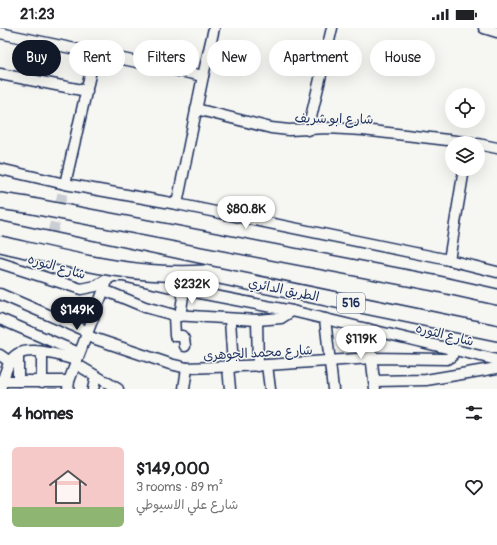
<!DOCTYPE html>
<meta charset="utf-8">
<style>
:root{--surface:#fff;--page:#f2f2f2;--text:#202124;--muted:#757577;--accent:#111827}
body{margin:0;font-family:Pangolin,"Playpen Sans Arabic",sans-serif;background:var(--page);color:var(--text);height:100vh;display:flex;flex-direction:column;font-size:15px;white-space:nowrap}
*{box-sizing:border-box;margin:0}
p{font-size:13px;color:var(--muted)}
.icon{flex:none;width:22px;height:22px;fill:none;stroke:currentColor;stroke-width:2;stroke-linecap:round;stroke-linejoin:round}
.map{position:relative;height:361px;overflow:hidden}
.sheet{display:flex;flex-direction:column;background:var(--surface);flex:1}
.sheet>*{flex:none}
.hud{position:absolute;left:12px;top:12px;width:473px;height:36px;display:flex;gap:8px}
.fabs{position:absolute;left:445px;top:60px;display:grid;gap:8px}
.fabs a{display:grid;place-items:center;width:40px;height:40px;border-radius:50%;background:var(--surface);box-shadow:0 4px 16px #0002;font-size:20px}
.price{position:absolute;translate:-50% -34px;padding:0 9px;border-radius:14px;background:#fff;color:#222;font-size:13px;line-height:26px;filter:drop-shadow(0 1px 2px #0008)}
.price::after{content:'';position:absolute;left:50%;top:24px;width:12px;height:9px;margin-left:-6px;background:inherit;clip-path:polygon(0 0,100% 0,50% 100%)}
.price.selected{background:var(--accent);color:#fff}
ul{padding:0;list-style:none}
li{display:flex;align-items:center;gap:12px;height:100px;padding:0 12px}
li span{display:grid;place-items:center;flex:none;width:112px;height:80px;border-radius:6px;color:#555}
li>.icon{margin-inline-start:auto}
span .icon{width:48px;height:48px;fill:#fffc;stroke-width:1}
li b{font-size:17px}
h2{display:flex;justify-content:space-between;align-items:center;height:48px;padding:0 12px;font-size:17px}
.chip{padding:0 14px;border-radius:18px;background:var(--surface);box-shadow:0 4px 16px #0002;font-size:14px;line-height:36px}
.chip.selected{background:var(--accent);color:#fff}
.status{display:flex;justify-content:space-between;align-items:center;height:28px;padding:0 20px;background:var(--surface);direction:ltr}
.status svg{height:11px;fill:currentColor}
.map>svg:first-child{display:block}
.lines{fill:none;stroke-linecap:round;stroke-linejoin:round}
.minor-tunnel{stroke:#caced4;stroke-width:10;stroke-dasharray:10 5;stroke-linecap:butt}
.minor-casing{stroke:#1b2f5e;stroke-width:13}
.highway-casing{stroke:#1b2f5e;stroke-width:18}
.minor{stroke:#f6f6f2;stroke-width:10}
.highway{stroke:#f6f6f2;stroke-width:15}
.highway-bridge-casing{stroke:#1b2f5e;stroke-width:18;stroke-linecap:butt}
.highway-bridge{stroke:#f6f6f2;stroke-width:15}
.labels{text-anchor:middle;stroke-width:3;stroke-linejoin:round;paint-order:stroke}
.shield{fill:#f6f6f2;stroke:#5d6b8a;stroke-width:1}
.shield-label{font-size:12px;font-weight:bold;fill:#1b2f5e}
.street-label{font-size:13px;fill:#1b2f5e;stroke:#f6f6f2}
</style>
<div class="status"><b>21:23</b><svg viewBox="0 0 49 12"><path d="M0 12V9h3v3zM5 12V6h3v6zM10 12V3h3v9zM15 12V0h3v12zM26 1h20v11H26zM47 4h2v5h-2z"/></svg></div>
<div class="map">
<svg width="497" height="361" viewBox="0 0 497 361">
<rect width="100%" height="100%" fill="#f6f6f2"/>
<filter id="ink" filterUnits="userSpaceOnUse"><feTurbulence type="fractalNoise" baseFrequency=".025" numOctaves="2"/><feDisplacementMap in="SourceGraphic" scale="8" xChannelSelector="R" yChannelSelector="G"/><feConvolveMatrix kernelMatrix="1 2 1 2 8 2 1 2 1" color-interpolation-filters="sRGB"/></filter>
<g filter="url(#ink)">
<g class="lines">
<path class="minor-tunnel" d="M41 248 65 156"/>
<defs>
<g id="minor">
<path d="M484 0 497 4"/>
<path d="M0 5 203 48"/>
<path d="M0 46 87 63"/>
<path d="M196 81 271 100 289 102 327 100 363 102 473 115"/>
<path d="M308 102 332 0"/>
<path d="M478 116 497 120"/>
<path d="M0 141 65 156 177 176 449 232 497 244"/>
<path d="M65 156 95 25"/>
<path d="M177 176 203 48 214 0"/>
<path d="M449 232 464 141"/>
<path d="M0 235 81 261 96 258 113 248H123L184 262 292 283 497 332"/>
<path d="M104 262 145 279 174 287 257 292 281 290 292 283"/>
<path d="M0 266 88 304"/>
<path d="M174 287 175 308H182L184 311 185 318"/>
<path d="M180 288 184 262"/>
<path d="M0 291 79 325"/>
<path d="M230 291 233 339"/>
<path d="M325 291 333 361"/>
<path d="M257 292 258 338"/>
<path d="M368 301 375 361"/>
<path d="M87 308 170 336 187 340 267 337 372 330 447 331 452 328 454 321"/>
<path d="M18 326V353"/>
<path d="M0 327 10 334"/>
<path d="M76 336 118 361"/>
<path d="M267 337 270 361"/>
<path d="M228 339 230 361"/>
<path d="M3 353H69"/>
<path d="M374 353 426 352 497 340"/>
<path d="M42 354V324"/>
<path d="M0 361C3 353 5 342 10 334 21 313 59 328 77 332"/>
<path d="M68 361 69 353 106 256"/>
<path d="M93 361 96 348"/>
<path d="M184 361 187 340"/>
</g>
<g id="highway">
<path d="M0 173 27 177 434 255 497 269"/>
<path d="M0 201 205 245 497 305"/>
</g>
</defs>
<use href="#minor" class="minor-casing"/>
<use href="#highway" class="highway-casing"/>
<use href="#minor" class="minor"/>
<use href="#highway" class="highway"/>
<defs>
<path id="highway-bridge" d="M0 216C67 231 136 250 205 245"/>
</defs>
<use href="#highway-bridge" class="highway-bridge-casing"/>
<use href="#highway-bridge" class="highway-bridge"/>
</g>
</g>
<g class="labels">
<rect class="shield" x="337" y="265" width="28" height="20" rx="3"/>
<g class="shield-label">
<text x="351" y="279">516</text>
</g>
<g class="street-label">
<text transform="translate(334 90) rotate(1)" y="5">شارع ابو شريف</text>
<text transform="translate(57 238) rotate(16)" y="5">شارع الثوره</text>
<text transform="translate(284 261) rotate(12)" y="5">الطريق الدائري</text>
<text transform="translate(445 306) rotate(14)" y="5">شارع الثوره</text>
<text transform="translate(258 324) rotate(-3)" y="5">شارع محمد الجوهرى</text>
</g>
</g>
</svg>
<div class="fabs">
<a><svg class="icon" aria-label="locate" viewBox="0 0 24 24"><circle cx="12" cy="12" r="6"/><path d="M12 2v4M12 18v4M2 12h4M18 12h4"/></svg></a>
<a><svg class="icon" aria-label="layers" viewBox="0 0 24 24"><path d="M12 4l9 5-9 5-9-5zM3 14l9 5 9-5"/></svg></a>
</div>
<b class="price" style="left:246px;top:202px">$80.8K</b>
<b class="price" style="left:192px;top:277px">$232K</b>
<b class="price selected" style="left:77px;top:303px">$149K</b>
<b class="price" style="left:361px;top:332px">$119K</b>
<div class="hud">
<a class="chip selected">Buy</a>
<a class="chip">Rent</a>
<a class="chip">Filters</a>
<a class="chip">New</a>
<a class="chip">Apartment</a>
<a class="chip">House</a>
</div>
</div>
<section class="sheet">
<h2>4 homes<svg class="icon" aria-label="filters" viewBox="0 0 24 24"><path d="M4 7h16M4 17h16"/><circle cx="9" cy="7" r="2"/><circle cx="15" cy="17" r="2"/></svg></h2>
<ul>
<li><span style="background:linear-gradient(#f6c9c9 75%,#8fb573 0)"><svg class="icon" aria-label="home" viewBox="0 0 24 24"><path d="M3 11l9-7 9 7M6 9v11h12V9"/></svg></span><div><b>$149,000</b><p>3 rooms · 89 m²</p><p>شارع علي الاسيوطي</p></div><svg class="icon" aria-label="heart" viewBox="0 0 24 24"><path d="M12 20l-8-8c-3-5 5-10 8-4 3-6 11-1 8 4z"/></svg></li>
</ul>
</section>
